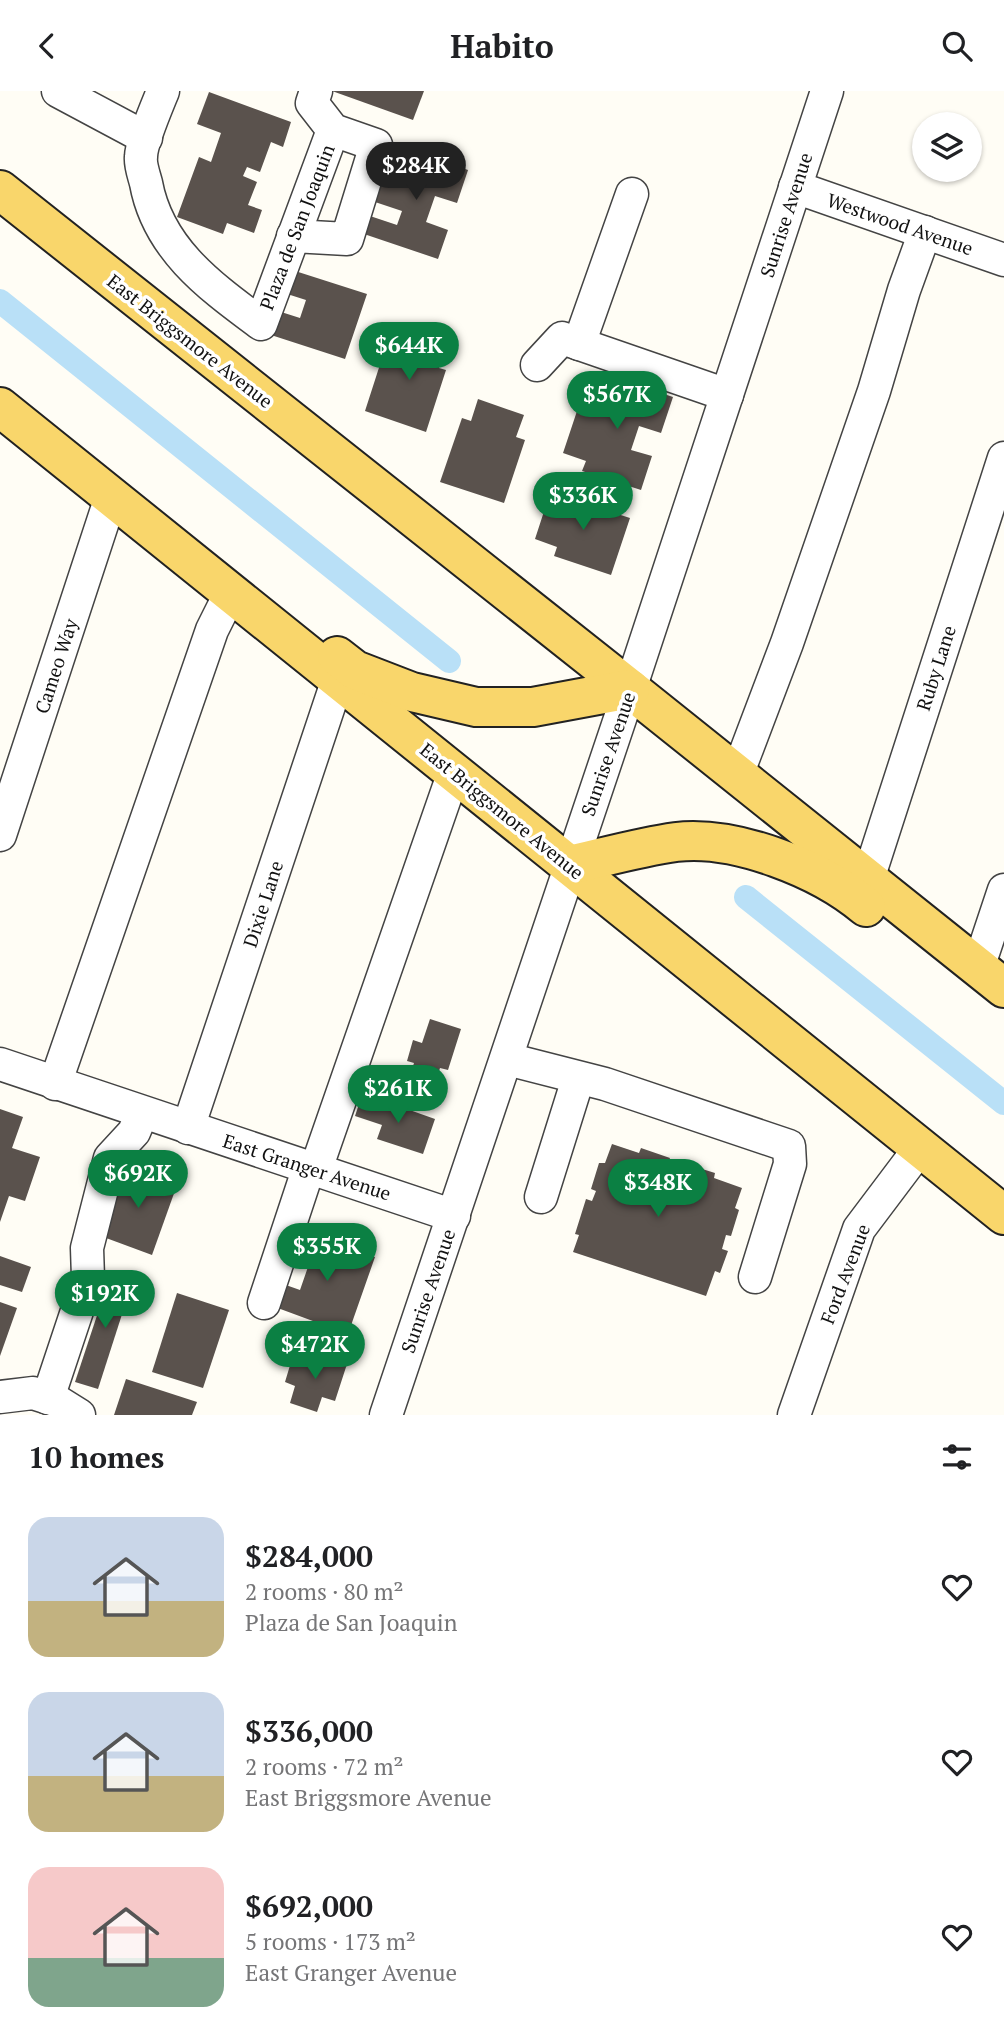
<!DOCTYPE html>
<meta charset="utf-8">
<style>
:root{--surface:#fff;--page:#f2f2f2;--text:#202124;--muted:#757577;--accent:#0b8043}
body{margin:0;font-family:"PT Serif",serif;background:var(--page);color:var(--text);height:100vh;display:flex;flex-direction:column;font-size:26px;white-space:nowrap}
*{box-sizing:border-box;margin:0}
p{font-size:23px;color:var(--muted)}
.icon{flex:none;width:38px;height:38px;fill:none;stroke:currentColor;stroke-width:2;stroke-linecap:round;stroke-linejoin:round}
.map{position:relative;height:1324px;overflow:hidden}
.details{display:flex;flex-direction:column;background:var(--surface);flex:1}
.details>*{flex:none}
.buttons{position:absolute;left:912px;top:21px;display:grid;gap:14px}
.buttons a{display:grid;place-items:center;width:70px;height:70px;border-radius:50%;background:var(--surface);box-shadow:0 2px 5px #0004;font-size:35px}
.price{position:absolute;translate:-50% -60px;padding:0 16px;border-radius:24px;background:var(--accent);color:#fff;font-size:23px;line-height:46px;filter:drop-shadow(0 2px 4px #0008)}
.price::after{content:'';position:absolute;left:50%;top:42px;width:21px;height:16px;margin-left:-10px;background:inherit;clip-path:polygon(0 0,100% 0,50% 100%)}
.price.on{background:#222;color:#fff}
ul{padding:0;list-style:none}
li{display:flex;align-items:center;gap:21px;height:175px;padding:0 28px}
li span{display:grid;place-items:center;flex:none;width:196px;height:140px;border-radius:21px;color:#555}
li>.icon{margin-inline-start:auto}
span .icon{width:84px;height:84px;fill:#fffc;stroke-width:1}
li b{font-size:30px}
h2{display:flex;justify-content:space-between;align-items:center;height:84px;padding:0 28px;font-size:30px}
header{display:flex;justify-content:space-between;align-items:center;height:91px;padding:0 28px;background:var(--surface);font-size:32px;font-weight:700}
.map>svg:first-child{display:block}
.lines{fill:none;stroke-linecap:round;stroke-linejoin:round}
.canal{stroke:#b9e0f7;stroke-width:24}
.building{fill:#5a524d}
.minor-casing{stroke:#444;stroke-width:35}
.major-casing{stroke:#222;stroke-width:42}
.minor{stroke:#fff;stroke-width:32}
.major{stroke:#f9d66b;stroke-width:38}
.labels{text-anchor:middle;stroke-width:7;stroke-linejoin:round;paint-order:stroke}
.street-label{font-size:19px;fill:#111;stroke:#fff}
</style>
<header><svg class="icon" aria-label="back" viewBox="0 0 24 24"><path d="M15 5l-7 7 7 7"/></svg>Habito<svg class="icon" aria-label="search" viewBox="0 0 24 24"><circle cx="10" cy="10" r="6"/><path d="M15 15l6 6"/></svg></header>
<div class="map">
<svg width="1004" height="1324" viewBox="0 0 1004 1324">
<rect width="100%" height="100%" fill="#fffdf5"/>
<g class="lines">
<g class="canal">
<path d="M0 210 449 570"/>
<path d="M746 806 1004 1012"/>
</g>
</g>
<g class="building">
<path d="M332 0H424L413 29Z"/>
<path d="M209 1 291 31 283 56 271 51 260 81 247 76 243 85 257 91 248 114 262 119 254 142 227 132 223 143 177 126 199 66 211 71 221 42 197 33Z"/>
<path d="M422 63 468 79 457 112 435 105 426 131 448 139 438 168 364 143 370 125 397 134 402 120 375 111 391 64 419 73Z"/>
<path d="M292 179 367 203 345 268 271 244 278 220 300 227 306 209 284 202Z"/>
<path d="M401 240 447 254 439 277 446 279 426 341 365 320 385 258 394 261Z"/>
<path d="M616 287 673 306 661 342 639 335 631 359 652 365 641 399 582 380 586 370 563 362 578 317 601 325 603 318 582 310 588 291 612 298Z"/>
<path d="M478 308 524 324 516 346 525 349 504 412 440 391 462 327 471 330Z"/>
<path d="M550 402 573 410 575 402 604 411 602 418 630 427 611 484 554 465 557 456 535 448Z"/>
<path d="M430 928 461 938 448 979 440 977 434 996 409 987 414 972 407 970 413 949 422 952Z"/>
<path d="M361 1007 386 1015 387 1011 435 1028 423 1063 377 1048 382 1034 355 1025Z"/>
<path d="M0 1018 23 1026 12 1057 40 1066 25 1110 9 1105 0 1131Z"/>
<path d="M612 1053 639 1062 641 1057 670 1067 668 1072 684 1078 686 1073 715 1082 714 1087 742 1097 735 1117 739 1119 731 1145 726 1144 722 1158 728 1160 720 1182 715 1180 706 1205 573 1161 579 1144 575 1143 586 1108 592 1110 596 1100 591 1098 599 1072H605Z"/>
<path d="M123 1074 177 1094 152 1164 98 1144Z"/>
<path d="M302 1139 375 1166 348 1243 275 1216 283 1193 300 1199 309 1173 292 1166Z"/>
<path d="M0 1165 31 1176 22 1201 0 1194Z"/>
<path d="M112 1179 134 1186 98 1298 75 1291Z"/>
<path d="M177 1202 229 1219 203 1297 152 1281Z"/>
<path d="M0 1211 17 1217 0 1265Z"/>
<path d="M313 1262 347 1273 335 1310 322 1306 317 1321 290 1312 295 1295 285 1291 291 1271 308 1276Z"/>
<path d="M126 1288 197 1311 192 1324H114Z"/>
</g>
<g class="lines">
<defs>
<g id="minor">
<path d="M58 0 146 47"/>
<path d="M163 0C157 15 141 52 141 66 140 74 144 84 146 92 158 158 210 195 261 233L333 39"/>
<path d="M795 96 1004 169"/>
<path d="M293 145 347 148 376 54 333 39 312 12 316 0"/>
<path d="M579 253 632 103"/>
<path d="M537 274 562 247 727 304"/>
<path d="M737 684 787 552 874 300 904 199 925 141"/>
<path d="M0 744 111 406"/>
<path d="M868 788 1004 367"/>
<path d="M978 877 1004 799"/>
<path d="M507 968 605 993 789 1055 790 1073 755 1186"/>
<path d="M0 973 454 1125"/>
<path d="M55 993 212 539 231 501"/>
<path d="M188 1037 338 588"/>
<path d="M316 1078 454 681"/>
<path d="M541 1106 578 988"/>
<path d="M264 1212 309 1076"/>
<path d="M0 1306 33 1302 55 1309 79 1324"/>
<path d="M48 1307 88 1187 87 1157 110 1067 134 1041 142 1022"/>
<path d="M386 1324 630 598 827 0"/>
<path d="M794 1324 859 1138 920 1057"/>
</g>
<g id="major">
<path d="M0 99 630 598 1004 897"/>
<path d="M0 316 1004 1124"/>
<path d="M337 565 355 579 412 601 476 616H533L630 598"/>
<path d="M570 774C605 766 640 756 676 751 736 744 821 778 866 816"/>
</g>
</defs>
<use href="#minor" class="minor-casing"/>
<use href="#major" class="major-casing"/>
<use href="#minor" class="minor"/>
<use href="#major" class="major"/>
</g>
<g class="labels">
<g class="street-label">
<text transform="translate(786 124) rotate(-72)" y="7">Sunrise Avenue</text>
<text transform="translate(900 133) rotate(19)" y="7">Westwood Avenue</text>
<text transform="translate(297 136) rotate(-69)" y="7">Plaza de San Joaquin</text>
<text transform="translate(190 250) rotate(38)" y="7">East Briggsmore Avenue</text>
<text transform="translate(56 575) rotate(-72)" y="7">Cameo Way</text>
<text transform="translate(936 577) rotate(-72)" y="7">Ruby Lane</text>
<text transform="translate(608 663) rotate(-71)" y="7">Sunrise Avenue</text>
<text transform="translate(502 720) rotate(39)" y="7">East Briggsmore Avenue</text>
<text transform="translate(263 813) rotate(-72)" y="7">Dixie Lane</text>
<text transform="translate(307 1076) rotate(18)" y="7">East Granger Avenue</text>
<text transform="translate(845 1183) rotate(-69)" y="7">Ford Avenue</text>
<text transform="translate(428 1200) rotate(-71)" y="7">Sunrise Avenue</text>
</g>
</g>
</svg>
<div class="buttons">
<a><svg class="icon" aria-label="layers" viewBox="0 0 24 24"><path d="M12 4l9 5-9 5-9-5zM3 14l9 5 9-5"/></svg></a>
</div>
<b class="price on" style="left:416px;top:111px">$284K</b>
<b class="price" style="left:409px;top:291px">$644K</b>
<b class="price" style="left:617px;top:340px">$567K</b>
<b class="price" style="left:583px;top:441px">$336K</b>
<b class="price" style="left:398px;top:1034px">$261K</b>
<b class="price" style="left:138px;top:1119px">$692K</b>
<b class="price" style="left:658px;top:1128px">$348K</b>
<b class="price" style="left:327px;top:1192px">$355K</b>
<b class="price" style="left:105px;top:1239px">$192K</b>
<b class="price" style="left:315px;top:1290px">$472K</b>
</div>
<section class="details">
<h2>10 homes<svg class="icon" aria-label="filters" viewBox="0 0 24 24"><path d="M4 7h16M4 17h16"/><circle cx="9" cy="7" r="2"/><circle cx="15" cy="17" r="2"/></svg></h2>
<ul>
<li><span style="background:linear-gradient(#c9d6e8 60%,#c2b280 0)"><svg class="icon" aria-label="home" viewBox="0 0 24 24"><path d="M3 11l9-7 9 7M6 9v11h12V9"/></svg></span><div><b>$284,000</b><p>2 rooms · 80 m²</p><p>Plaza de San Joaquin</p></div><svg class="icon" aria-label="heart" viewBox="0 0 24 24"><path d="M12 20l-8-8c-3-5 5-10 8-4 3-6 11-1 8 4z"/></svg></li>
<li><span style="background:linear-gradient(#c9d6e8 60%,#c2b280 0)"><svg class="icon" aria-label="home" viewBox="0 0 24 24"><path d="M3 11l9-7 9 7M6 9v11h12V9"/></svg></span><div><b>$336,000</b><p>2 rooms · 72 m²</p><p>East Briggsmore Avenue</p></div><svg class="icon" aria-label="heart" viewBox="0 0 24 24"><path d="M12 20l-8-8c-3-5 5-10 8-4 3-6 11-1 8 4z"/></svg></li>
<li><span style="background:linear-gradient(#f6c9c9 65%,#7fa58c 0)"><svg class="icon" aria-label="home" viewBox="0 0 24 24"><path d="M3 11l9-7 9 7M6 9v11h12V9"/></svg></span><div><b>$692,000</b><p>5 rooms · 173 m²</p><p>East Granger Avenue</p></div><svg class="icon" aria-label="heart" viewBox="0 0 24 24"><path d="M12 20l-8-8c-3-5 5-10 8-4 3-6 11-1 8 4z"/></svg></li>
</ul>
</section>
